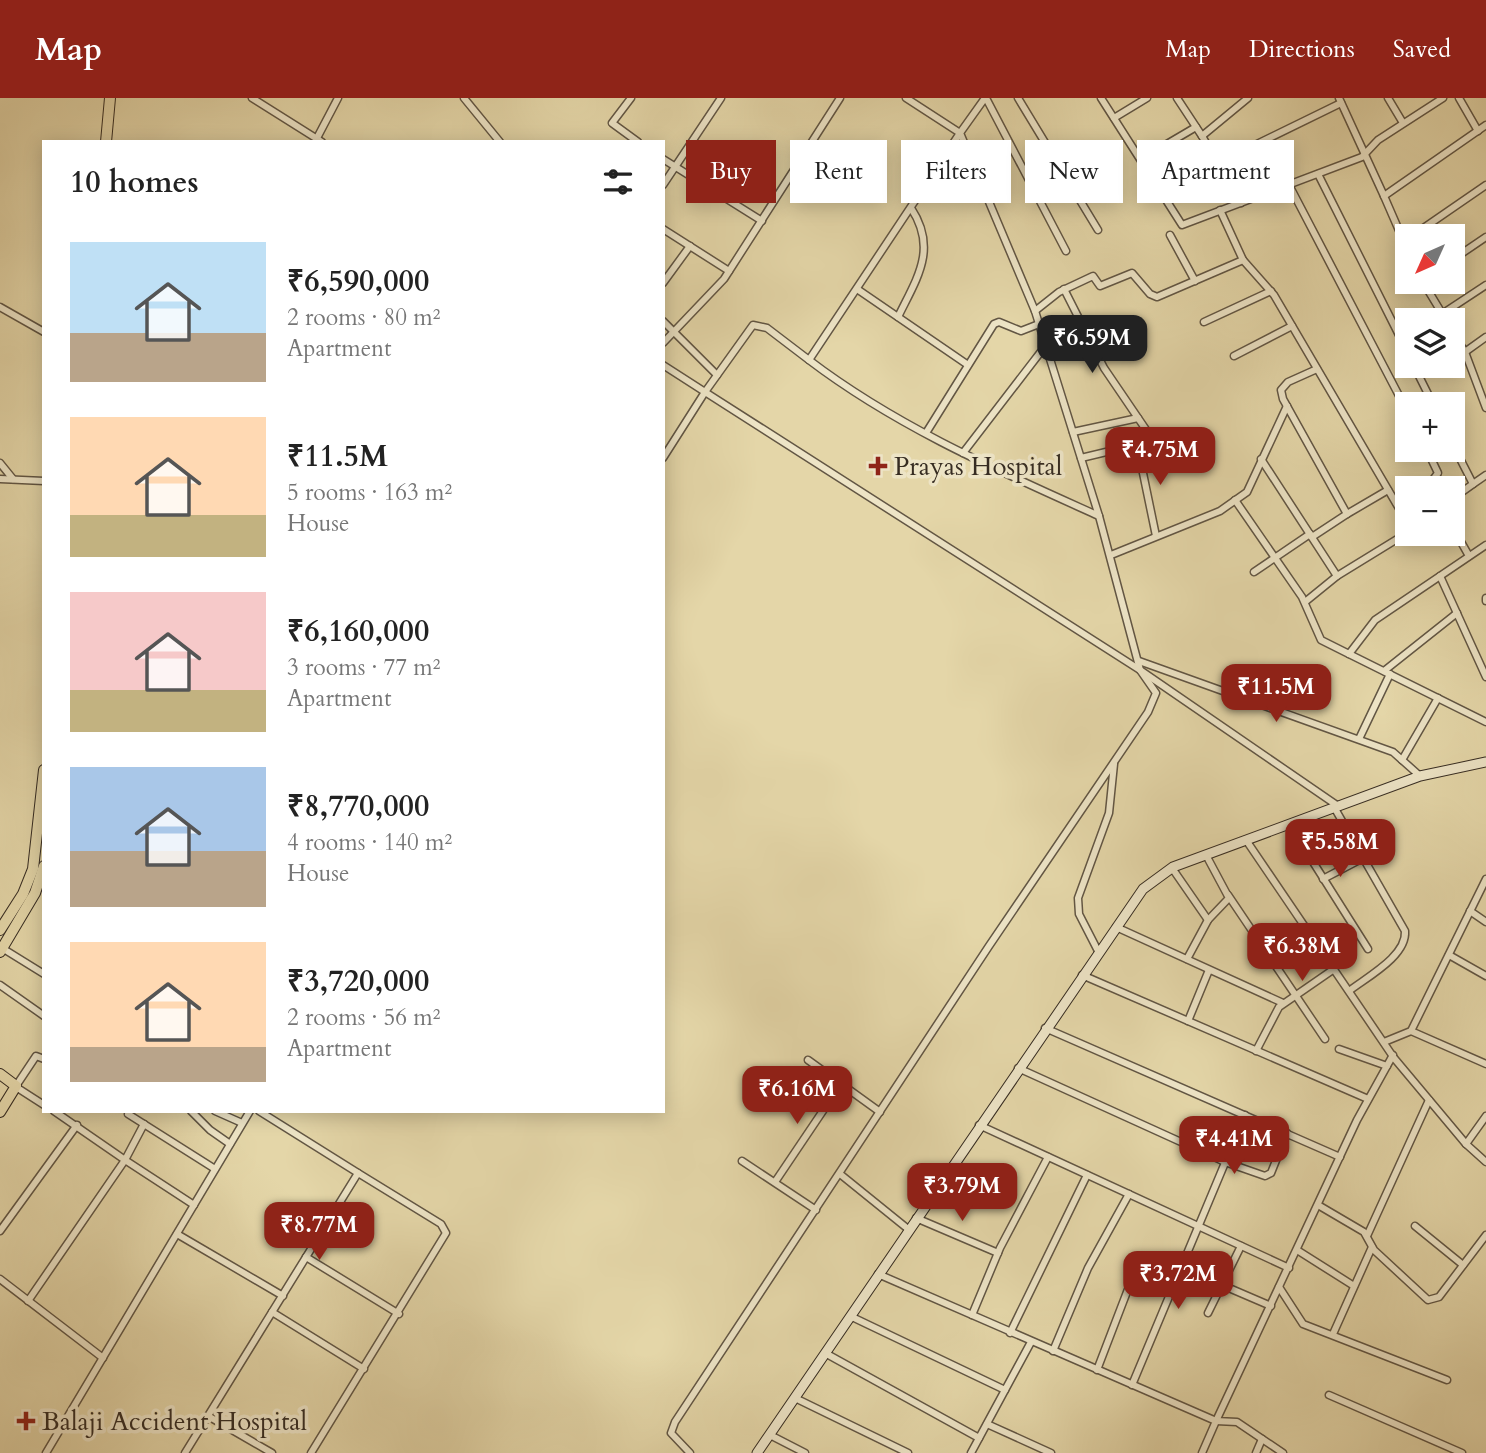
<!DOCTYPE html>
<meta charset="utf-8">
<style>
:root{--surface:#fff;--page:#f2f2f2;--text:#222;--muted:#767676;--accent:#8f2418}
body{margin:0;font-family:Cardo,serif;background:var(--page);color:var(--text);height:100vh;display:flex;flex-direction:column;font-size:26px;white-space:nowrap}
*{box-sizing:border-box;margin:0}
p{font-size:23px;color:var(--muted)}
.icon{flex:none;width:38px;height:38px;fill:none;stroke:currentColor;stroke-width:2;stroke-linecap:round;stroke-linejoin:round}
.map{position:relative;flex:1;overflow:hidden}
.drawer{position:absolute;left:42px;top:42px;width:623px;height:973px;display:flex;flex-direction:column;background:var(--surface);border-radius:0px;box-shadow:0 4px 18px #0003}
.drawer>*{flex:none}
.top-card{position:absolute;left:686px;top:42px;width:665px;height:63px;display:flex;gap:14px}
.needle{width:46px;rotate:225deg}
.buttons{position:absolute;left:1395px;top:126px;display:grid;gap:14px}
.buttons a{display:grid;place-items:center;width:70px;height:70px;border-radius:0px;background:var(--surface);box-shadow:0 4px 18px #0003;font-size:35px}
.price{position:absolute;translate:-50% -60px;padding:0 16px;border-radius:14px;background:var(--accent);color:#fff;font-size:23px;line-height:46px;filter:drop-shadow(0 2px 4px #0008)}
.price::after{content:'';position:absolute;left:50%;top:42px;width:21px;height:16px;margin-left:-10px;background:inherit;clip-path:polygon(0 0,100% 0,50% 100%)}
.price.current{background:#222;color:#fff}
ul{padding:0;list-style:none}
li{display:flex;align-items:center;gap:21px;height:175px;padding:0 28px}
li span{display:grid;place-items:center;flex:none;width:196px;height:140px;border-radius:0px;color:#555}
li>.icon{margin-inline-start:auto}
span .icon{width:84px;height:84px;fill:#fffc;stroke-width:1}
li b{font-size:30px}
h2{display:flex;justify-content:space-between;align-items:center;height:84px;padding:0 28px;font-size:30px}
.tag{padding:0 24px;border-radius:0px;background:var(--surface);box-shadow:0 4px 18px #0003;font-size:24px;line-height:63px}
.tag.current{background:var(--accent);color:#fff}
header{display:flex;align-items:center;gap:42px;box-sizing:border-box;height:98px;padding:0 35px;background:var(--accent);color:#fff}
header strong{font-size:33px}
nav{display:flex;gap:38px;margin-inline-start:auto;font-size:24px}
.map>svg:first-child{display:block}
.lines{fill:none;stroke-linecap:round;stroke-linejoin:round}
.street-casing{stroke:#625644;stroke-width:9}
.secondary-casing{stroke:#362c22;stroke-width:11}
.primary-casing{stroke:#362c22;stroke-width:12}
.street{stroke:#ede4c6;stroke-width:6}
.secondary{stroke:#ede4c6;stroke-width:9}
.primary{stroke:#e4d6a8;stroke-width:10}
.poi-dot{fill:#8f2418;stroke:#ede4c6;stroke-width:2.5}
.labels{text-anchor:middle;stroke-width:7;stroke-linejoin:round;paint-order:stroke}
.poi-label{font-size:26px;fill:#362c22;stroke:#ede4c6;text-anchor:start}
</style>
<header>
<strong>Map</strong>
<nav><a>Map</a><a>Directions</a><a>Saved</a></nav>
</header>
<div class="map">
<svg width="1486" height="1355" viewBox="0 0 1486 1355">
<rect width="100%" height="100%" fill="#e4d6a8"/>
<filter id="stains"><feTurbulence type="fractalNoise" baseFrequency=".00286" numOctaves="4"/><feColorMatrix values="0 0 0 0 .2 0 0 0 0 .09 0 0 0 0 .02 0 0 0 .5 -.17"/></filter>
<radialGradient id="worn" r=".72"><stop offset=".6" stop-color="#630" stop-opacity="0"/><stop offset="1" stop-color="#630" stop-opacity=".3"/></radialGradient>
<g class="lines">
<defs>
<g id="street">
<path d="M252 0 322 44"/>
<path d="M464 0 500 44"/>
<path d="M631 0 612 25 638 44"/>
<path d="M906 0 960 35 809 262 767 230 753 227 705 294 1140 572 1338 708"/>
<path d="M986 0 1066 153"/>
<path d="M1018 0 1098 132"/>
<path d="M1101 0 1182 127 1362 59 1378 42 1443 0"/>
<path d="M1177 0 1202 38"/>
<path d="M1339 0 1384 98"/>
<path d="M1388 0 1403 25"/>
<path d="M1459 0 1478 33"/>
<path d="M1114 20 1147 0"/>
<path d="M317 40 338 0"/>
<path d="M1167 46 1196 29"/>
<path d="M663 61 762 123"/>
<path d="M1218 65 1341 5"/>
<path d="M1318 76 1407 253"/>
<path d="M663 87 721 0"/>
<path d="M1289 87 1407 313"/>
<path d="M1241 105 1202 38 1248 0"/>
<path d="M1220 112 1243 162"/>
<path d="M663 131 729 173"/>
<path d="M1170 137 1195 183"/>
<path d="M1412 138 1486 87"/>
<path d="M1407 142 1404 144 1384 98 1486 27"/>
<path d="M1452 162 1486 139"/>
<path d="M1423 184 1446 222"/>
<path d="M663 185 690 148"/>
<path d="M857 191 968 267"/>
<path d="M1064 191 1104 270 1153 342"/>
<path d="M0 209 44 234"/>
<path d="M1035 213 1059 194 1093 178 1100 188 1132 175 1150 196 1157 199 1243 162 1274 197 1407 424"/>
<path d="M1442 216 1486 187"/>
<path d="M898 219C917 180 938 151 911 110"/>
<path d="M663 223 717 277"/>
<path d="M1204 224 1271 193"/>
<path d="M1452 233 1465 254 1486 239"/>
<path d="M663 245 724 181 840 0"/>
<path d="M1465 254 1486 310"/>
<path d="M1234 258 1292 228"/>
<path d="M809 262C897 329 999 373 1099 418"/>
<path d="M663 267 705 294 663 360"/>
<path d="M1414 268 1433 306"/>
<path d="M1073 334 1138 320"/>
<path d="M926 335 994 226 999 224 1021 233 1039 226"/>
<path d="M1452 345 1473 386 1452 401"/>
<path d="M1137 346 1156 438"/>
<path d="M1427 352 1438 375 1432 383V390"/>
<path d="M963 355 1046 247"/>
<path d="M1081 360 1173 338"/>
<path d="M1261 361 1337 478 1407 435"/>
<path d="M0 365 13 381"/>
<path d="M0 381 44 383"/>
<path d="M1473 386 1486 377"/>
<path d="M1235 402 1302 499 1321 542 1349 556"/>
<path d="M1347 416 1388 392"/>
<path d="M1452 428 1469 458"/>
<path d="M1312 439 1347 416 1283 301 1281 292 1288 284 1317 271"/>
<path d="M1486 447 1375 522 1349 556 1486 624"/>
<path d="M1111 457 1220 413 1247 394 1287 308"/>
<path d="M1254 474 1310 436"/>
<path d="M1440 478 1486 579"/>
<path d="M1486 500V503"/>
<path d="M1305 504 1337 478"/>
<path d="M1139 563 1393 654 1420 678"/>
<path d="M1384 573 1457 515"/>
<path d="M1359 641 1390 576"/>
<path d="M1402 662 1438 600"/>
<path d="M1334 709 1405 833C1407 858 1367 879 1349 893"/>
<path d="M1289 726 1368 851"/>
<path d="M1246 742 1394 960 1466 1046 1486 1064"/>
<path d="M1172 770 1208 822"/>
<path d="M1323 781 1363 760"/>
<path d="M1228 797 1325 941"/>
<path d="M1470 813 1486 824"/>
<path d="M1116 829 1283 905"/>
<path d="M2 850 44 876"/>
<path d="M1098 853 1079 816 1078 800 1109 715 1114 666"/>
<path d="M1449 857 1486 878"/>
<path d="M1187 861 1208 822 1229 800 1206 757"/>
<path d="M1082 877 1368 1001"/>
<path d="M0 887 44 918"/>
<path d="M1188 923 1209 872"/>
<path d="M1045 930 1340 1059"/>
<path d="M1411 933 1486 966"/>
<path d="M1384 944 1411 933 1486 781"/>
<path d="M1339 951 1387 968"/>
<path d="M1256 953 1279 909 1334 871"/>
<path d="M808 962 880 1014"/>
<path d="M1018 970 1225 1064 1265 1078 1271 1075 1287 1035"/>
<path d="M16 988 36 958 44 961"/>
<path d="M16 989 44 1007"/>
<path d="M191 1013 210 1032 230 1046"/>
<path d="M215 1013 242 1025"/>
<path d="M128 1016 215 1071"/>
<path d="M144 1026 125 1062 194 1107"/>
<path d="M979 1027 1289 1170"/>
<path d="M1466 1046 1486 1018"/>
<path d="M742 1063 816 1112"/>
<path d="M840 1076 908 1131"/>
<path d="M775 1084 841 986"/>
<path d="M1318 1107 1364 1134 1374 1152 1428 1202 1439 1199 1486 1137"/>
<path d="M916 1120 998 1155"/>
<path d="M1415 1128 1463 1167"/>
<path d="M0 1133 77 1027"/>
<path d="M177 1136 283 1198"/>
<path d="M1367 1138 1429 1002"/>
<path d="M1297 1152 1354 1188"/>
<path d="M306 1159 399 1216"/>
<path d="M878 1176 1216 1323 1202 1355"/>
<path d="M0 1181 103 1260"/>
<path d="M1222 1187 1271 1208"/>
<path d="M1279 1189 1303 1226 1447 1282"/>
<path d="M28 1203 125 1062 54 1013"/>
<path d="M272 1214 364 1271"/>
<path d="M1208 1215 1241 1148"/>
<path d="M972 1217 1000 1150 1048 1059"/>
<path d="M850 1218 1005 1292"/>
<path d="M1010 1235 1087 1077"/>
<path d="M1333 1236 1372 1149"/>
<path d="M1053 1253 1088 1170 1129 1096"/>
<path d="M825 1255 979 1340"/>
<path d="M1097 1272 1130 1186"/>
<path d="M1132 1287 1245 1017"/>
<path d="M1329 1297 1462 1355"/>
<path d="M795 1300 908 1355"/>
<path d="M208 1318 272 1355"/>
<path d="M987 1326 1051 1355"/>
<path d="M770 1337 805 1355"/>
<path d="M46 1355 250 1013"/>
<path d="M185 1355 358 1075 259 1013"/>
<path d="M311 1355 446 1135 441 1126 358 1075"/>
<path d="M690 1355 671 1335 675 1324 989 848 1148 614 1156 595 1140 572 1099 418 1035 213 960 35 985 0"/>
<path d="M971 1355 1031 1244"/>
<path d="M1256 1355 1262 1341"/>
<path d="M1283 1355 1237 1324 1216 1323 1357 1022 1393 957"/>
</g>
<path id="secondary" d="M757 1355 1143 791 1173 769 1420 678 1486 664"/>
<g id="primary">
<path d="M106 44 110 0"/>
<path d="M0 832 23 796 33 771 44 672"/>
<path d="M0 854 35 795 44 768"/>
<path d="M0 976 16 988 0 1014"/>
</g>
</defs>
<use href="#street" class="street-casing"/>
<use href="#secondary" class="secondary-casing"/>
<use href="#primary" class="primary-casing"/>
<use href="#street" class="street"/>
<use href="#secondary" class="secondary"/>
<use href="#primary" class="primary"/>
</g>
<g class="poi-dot">
<path d="M874.5 357.5h7v7h7v7h-7v7h-7v-7h-7v-7h7z"/>
<path d="M22.5 1312.5h7v7h7v7h-7v7h-7v-7h-7v-7h7z"/>
</g>
<g class="labels">
<g class="poi-label">
<text x="894" y="377">Prayas Hospital</text>
<text x="42" y="1332">Balaji Accident Hospital</text>
</g>
</g>
<rect width="100%" height="100%" filter="url(#stains)"/>
<rect width="100%" height="100%" fill="url(#worn)"/>
</svg>
<div class="buttons">
<a><svg class="needle" viewBox="-14 -14 28 28"><path d="M0-13l5 13h-10z" fill="#e53935"/><path d="M0 13l5-13h-10z" fill="#767676"/></svg></a>
<a><svg class="icon" aria-label="layers" viewBox="0 0 24 24"><path d="M12 4l9 5-9 5-9-5zM3 14l9 5 9-5"/></svg></a>
<a>+</a>
<a>−</a>
</div>
<b class="price current" style="left:1092px;top:277px">₹6.59M</b>
<b class="price" style="left:1160px;top:389px">₹4.75M</b>
<b class="price" style="left:1276px;top:626px">₹11.5M</b>
<b class="price" style="left:1340px;top:781px">₹5.58M</b>
<b class="price" style="left:1302px;top:885px">₹6.38M</b>
<b class="price" style="left:797px;top:1028px">₹6.16M</b>
<b class="price" style="left:1234px;top:1078px">₹4.41M</b>
<b class="price" style="left:962px;top:1125px">₹3.79M</b>
<b class="price" style="left:319px;top:1164px">₹8.77M</b>
<b class="price" style="left:1178px;top:1213px">₹3.72M</b>
<div class="top-card">
<a class="tag current">Buy</a>
<a class="tag">Rent</a>
<a class="tag">Filters</a>
<a class="tag">New</a>
<a class="tag">Apartment</a>
</div>
<section class="drawer">
<h2>10 homes<svg class="icon" aria-label="filters" viewBox="0 0 24 24"><path d="M4 7h16M4 17h16"/><circle cx="9" cy="7" r="2"/><circle cx="15" cy="17" r="2"/></svg></h2>
<ul>
<li><span style="background:linear-gradient(#bfe0f5 65%,#b9a48a 0)"><svg class="icon" aria-label="home" viewBox="0 0 24 24"><path d="M3 11l9-7 9 7M6 9v11h12V9"/></svg></span><div><b>₹6,590,000</b><p>2 rooms · 80 m²</p><p>Apartment</p></div></li>
<li><span style="background:linear-gradient(#ffd9b3 70%,#c2b280 0)"><svg class="icon" aria-label="home" viewBox="0 0 24 24"><path d="M3 11l9-7 9 7M6 9v11h12V9"/></svg></span><div><b>₹11.5M</b><p>5 rooms · 163 m²</p><p>House</p></div></li>
<li><span style="background:linear-gradient(#f6c9c9 70%,#c2b280 0)"><svg class="icon" aria-label="home" viewBox="0 0 24 24"><path d="M3 11l9-7 9 7M6 9v11h12V9"/></svg></span><div><b>₹6,160,000</b><p>3 rooms · 77 m²</p><p>Apartment</p></div></li>
<li><span style="background:linear-gradient(#a9c7e8 60%,#b9a48a 0)"><svg class="icon" aria-label="home" viewBox="0 0 24 24"><path d="M3 11l9-7 9 7M6 9v11h12V9"/></svg></span><div><b>₹8,770,000</b><p>4 rooms · 140 m²</p><p>House</p></div></li>
<li><span style="background:linear-gradient(#ffd9b3 75%,#b9a48a 0)"><svg class="icon" aria-label="home" viewBox="0 0 24 24"><path d="M3 11l9-7 9 7M6 9v11h12V9"/></svg></span><div><b>₹3,720,000</b><p>2 rooms · 56 m²</p><p>Apartment</p></div></li>
</ul>
</section>
</div>
